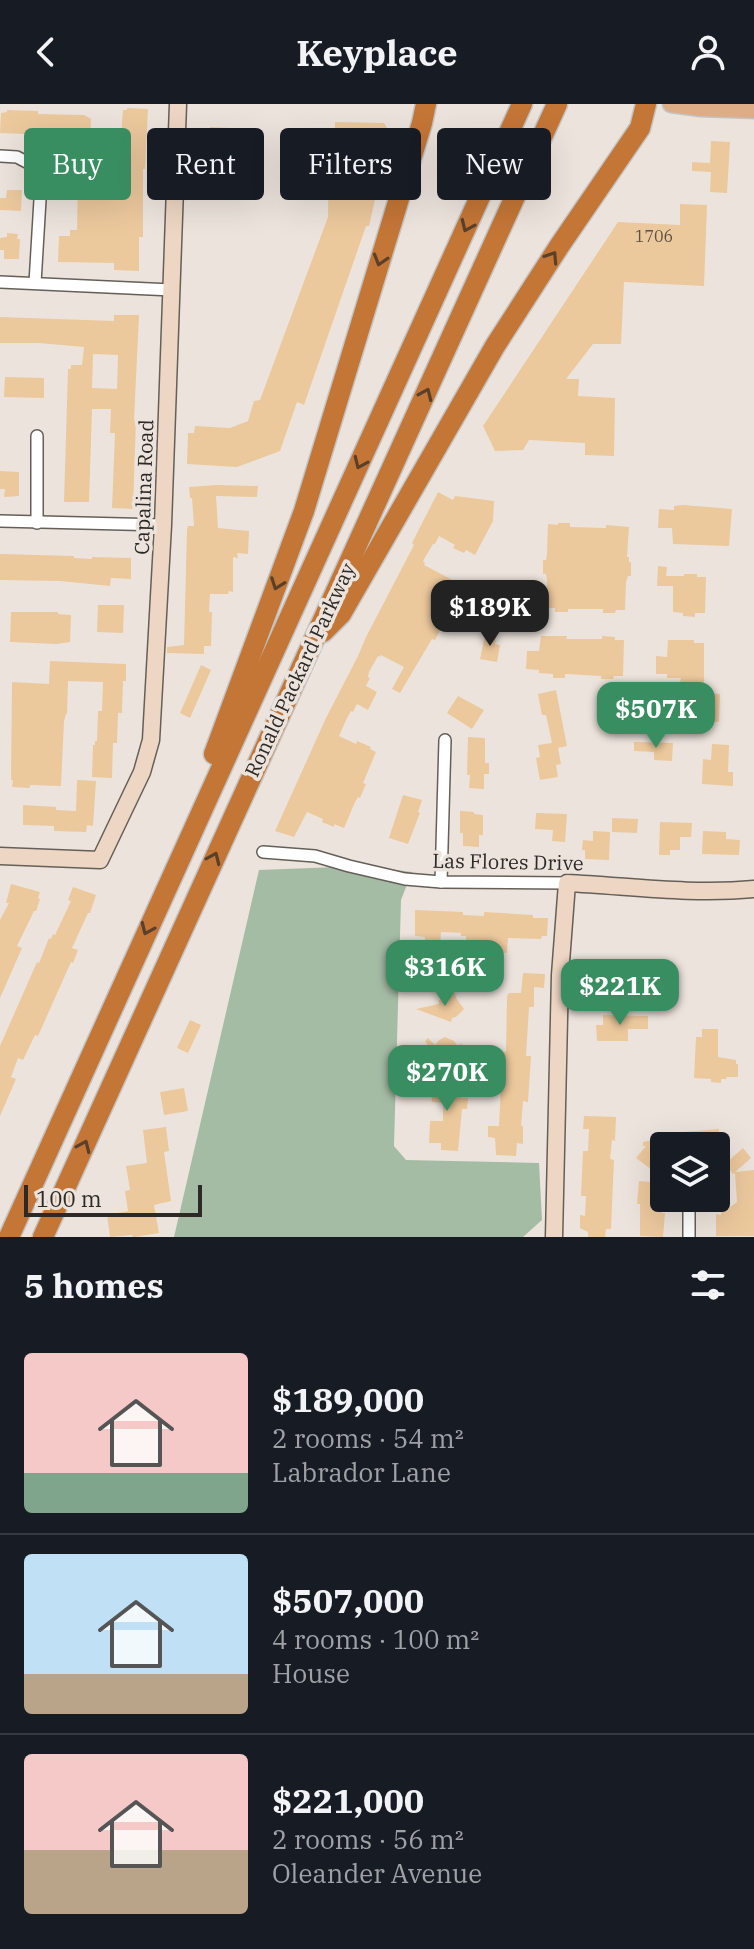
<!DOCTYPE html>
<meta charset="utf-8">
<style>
:root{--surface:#171b24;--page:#242831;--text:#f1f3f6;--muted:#9ea1a6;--line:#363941;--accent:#398e61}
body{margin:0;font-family:"IBM Plex Serif",serif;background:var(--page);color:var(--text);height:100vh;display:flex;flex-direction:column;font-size:30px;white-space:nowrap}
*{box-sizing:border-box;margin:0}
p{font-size:26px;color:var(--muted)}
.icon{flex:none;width:44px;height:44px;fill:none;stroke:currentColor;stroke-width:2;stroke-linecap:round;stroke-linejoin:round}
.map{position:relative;height:1133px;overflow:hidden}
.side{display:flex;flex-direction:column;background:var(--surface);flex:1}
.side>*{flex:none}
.guide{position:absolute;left:24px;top:24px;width:706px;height:72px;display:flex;gap:16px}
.controls{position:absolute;left:650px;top:1028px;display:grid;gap:16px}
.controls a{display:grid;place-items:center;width:80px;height:80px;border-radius:8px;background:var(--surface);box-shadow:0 8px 32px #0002;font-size:40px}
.scale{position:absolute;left:24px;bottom:20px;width:178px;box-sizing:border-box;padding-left:8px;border:4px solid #2c2926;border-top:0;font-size:22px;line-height:28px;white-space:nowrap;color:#2c2926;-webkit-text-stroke:6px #ece4dc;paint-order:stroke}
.price{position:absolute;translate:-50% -68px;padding:0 18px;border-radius:16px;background:var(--accent);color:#fff;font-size:26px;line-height:52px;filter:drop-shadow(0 2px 4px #0008)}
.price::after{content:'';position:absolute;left:50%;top:48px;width:24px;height:18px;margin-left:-12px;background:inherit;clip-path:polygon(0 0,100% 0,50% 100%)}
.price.selected{background:#222;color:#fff}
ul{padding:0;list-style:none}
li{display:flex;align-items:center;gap:24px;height:200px;padding:0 24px}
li+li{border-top:2px solid var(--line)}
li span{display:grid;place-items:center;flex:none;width:224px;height:160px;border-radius:8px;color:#555}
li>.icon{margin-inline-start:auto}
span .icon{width:96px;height:96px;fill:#fffc;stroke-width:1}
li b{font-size:34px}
h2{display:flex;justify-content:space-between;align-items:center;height:96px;padding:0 24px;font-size:34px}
.chip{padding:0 28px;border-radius:8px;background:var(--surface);box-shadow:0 8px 32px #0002;font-size:28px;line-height:72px}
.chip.selected{background:var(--accent);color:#fff}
header{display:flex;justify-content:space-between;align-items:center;height:104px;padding:0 24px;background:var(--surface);font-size:36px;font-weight:800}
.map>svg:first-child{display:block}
.green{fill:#a5bca4}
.building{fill:#ecc89d;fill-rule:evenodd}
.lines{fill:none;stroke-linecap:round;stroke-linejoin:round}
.street-casing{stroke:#655f58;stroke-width:14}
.secondary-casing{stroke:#655f58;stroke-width:19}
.primary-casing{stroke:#c4c3c2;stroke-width:19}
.highway-casing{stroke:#c4c3c2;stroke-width:23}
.street{stroke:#fff;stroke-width:11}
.secondary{stroke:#edd6c3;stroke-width:16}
.primary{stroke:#dcad86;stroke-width:16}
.highway{stroke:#c47636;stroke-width:20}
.oneway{stroke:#5a402b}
.labels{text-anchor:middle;stroke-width:7;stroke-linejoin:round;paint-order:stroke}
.number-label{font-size:16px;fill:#5c5144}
.street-label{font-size:20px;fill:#2c2926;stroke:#ece4dc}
</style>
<header><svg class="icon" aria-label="back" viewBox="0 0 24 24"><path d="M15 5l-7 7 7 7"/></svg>Keyplace<svg class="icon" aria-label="person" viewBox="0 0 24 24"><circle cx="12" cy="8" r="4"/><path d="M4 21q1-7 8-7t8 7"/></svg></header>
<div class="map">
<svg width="754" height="1133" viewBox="0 0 754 1133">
<rect width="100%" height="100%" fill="#ece4dc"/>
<path class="green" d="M363 762 412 768 401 796 394 1042 406 1056 539 1059 542 1116 523 1133H174L259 766Z"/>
<g class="building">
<path d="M127 4 148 5 145 65H143V133H139V167L114 166V159L58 158 59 132H70V126H77L78 69H73L75 32 0 29 1 9 7 8V6L38 7V10L84 11 91 15 90 41 100 42V44L106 45 104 93 124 94 126 44 120 43 123 6H127Z"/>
<path d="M335 18 384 19 390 29 369 122H366L304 301 297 298 280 347 237 363 187 360 188 329H194L195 322 230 324 248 317 254 297 260 296 328 113 329 28H335Z"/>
<path d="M210 23 230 24 229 63H210Z"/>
<path d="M711 37 730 38 727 89 710 88 711 68 692 67V58L710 59Z"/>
<path d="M7 86H22L21 107 0 106V94H6Z"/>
<path d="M680 100 707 101 704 182 624 178 621 240H593L566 275H579L578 292 615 294 614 352 585 351V339L529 336 523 346 495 347 483 322 618 118 680 121Z"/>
<path d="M7 129 18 130 17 135H20L19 155H4V146H0V134L7 133Z"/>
<path d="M114 211H139L134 316H136L133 405 112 404 115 329H110L111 305H92L89 398H64L68 265H71V261H82L84 243 38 239H0V213L114 217ZM93 250 118 251 117 285 92 284Z"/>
<path d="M5 273 44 274V294L4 293Z"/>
<path d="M0 367 19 368V392L4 393 5 385H0Z"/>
<path d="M217 381 258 382 257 393 216 392 218 424 249 427 248 450 237 449 238 454 233 453V488L229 487 228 490H210L209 508H212L211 542H204V550L167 549V543L184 541 187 426 188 422H194L192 394H190L189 383Z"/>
<path d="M438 388 453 396 455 392 494 397 493 417 475 451 466 446 464 449 453 444 455 441 439 432 435 440H433L423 457 425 459 424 461 462 481 440 518 439 524 441 525 435 536 432 535 429 540 400 589 392 585 404 563 381 551 380 553 378 552 369 568 368 573 370 574 366 582 377 588 368 606 357 600 353 608 351 607 347 614 339 632 356 640 357 637 371 643 370 645 376 648 363 679 366 680 360 694 358 693 355 698 344 724 334 720V723L322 718 323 715 307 708 294 733 275 727 326 614 358 552 366 533 414 441 412 439Z"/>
<path d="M683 401 732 405 729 442 673 440 672 424H658L659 405 674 406V402Z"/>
<path d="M558 419H570V423L606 424V421L629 423 627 453H629V458H631V472H628L626 478 625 506H616L615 509H603V505H568V508H555V504H546L547 476 546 470H543V456H546L547 450 548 420 558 421Z"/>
<path d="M0 450 74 452V454L92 455V453L131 454V475L111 474 110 482 60 477 0 476Z"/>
<path d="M658 462 667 463 666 472H684V470H697V473H706L705 509H695V513L683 512V509L673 508V482H657Z"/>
<path d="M98 501H124L123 529 97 528Z"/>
<path d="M11 508H58V510L71 511 70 538 57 540 10 538Z"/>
<path d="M486 527 497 529 495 540 500 541 497 558 480 555Z"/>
<path d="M541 532H567L566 535H602V532L615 533V536H624L623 572H614L613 575H601V572L565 570V574H553V570L539 569V566L526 565 527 547H539Z"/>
<path d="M668 536H694V539H704V579L680 578 681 574H667V570H656V552L667 553Z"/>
<path d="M50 557 126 560V577H123L122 609H118L117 639H113L112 674 92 673 93 641H95V637H97L98 607H102L103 578 68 577 67 610H66L64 617 61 682 30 681V684L12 683 13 676H11L12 578 49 580Z"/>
<path d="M201 561 211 566 190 614 180 609Z"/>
<path d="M556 586 567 642 558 644 561 660 556 661 558 673 540 676 536 654 540 653 538 641 552 639 546 611H542L538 590Z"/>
<path d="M704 589 720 590 719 618 696 617 697 599 703 600Z"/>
<path d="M458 592 484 606 472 625 447 609Z"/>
<path d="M468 633 485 634V659H489V670H484V685L469 684 470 671H467Z"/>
<path d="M634 638 673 639 672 657 654 656V648L634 647Z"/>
<path d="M712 640 729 641 728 668H733V682L702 680 703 655 711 656Z"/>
<path d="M77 676 96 677 93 722 87 721 86 728 54 727V722L23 721V701L56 703V706L76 707Z"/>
<path d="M403 691 422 696 418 708 420 709 408 740 389 734Z"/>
<path d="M460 707 474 708V710L483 711V731H479V743L463 742V729H460Z"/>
<path d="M536 709 567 710 565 738 552 737 553 726 535 725Z"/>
<path d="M612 714 638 715 637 729 612 728Z"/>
<path d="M660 718 692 719 691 733H680V746H670V751H659Z"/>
<path d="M593 727 610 728 609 756 585 755V746H582L583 736 593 737Z"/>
<path d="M703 727 726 728V735L740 736 739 751 702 750Z"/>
<path d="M11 780 40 788 38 794 40 795 36 807H34L17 842 22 844 0 894V816L9 799H6Z"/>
<path d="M73 783 96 791 90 809H88L72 844 78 846 73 859 71 858 38 932 35 931 23 956 18 954 11 973 16 975 0 1012V942L37 858 39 859 49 834 51 835 53 830 55 831 71 797 68 796Z"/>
<path d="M415 806 463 808V811L484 812V808L533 811V814H548L547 832H542L541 835 508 834 507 849 495 848 496 838 466 836V832H461V829L441 828 440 844 424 843 425 833 415 832Z"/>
<path d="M607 856 626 857 624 885H608L607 900 586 899 588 872 606 873Z"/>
<path d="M523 869 545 870 544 884 534 883V903H529L526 952H531L528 998 523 997 521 1022H523V1040L517 1039 516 1052 496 1051 495 1034 488 1033V1022H499L501 979H504L506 958 501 957V947L506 948 507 892 509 889H521Z"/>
<path d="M455 889 456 894 464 905 456 913 452 914 451 918 416 905 439 900V896L444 895 443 892Z"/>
<path d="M603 911 648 912V925H628V937H597L596 921H603Z"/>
<path d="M190 916 201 921 188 949 177 944Z"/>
<path d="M702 925H718V953L736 956V960H738V973H727L726 975H721V979L711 978V975L694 974 696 933H702Z"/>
<path d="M445 933 454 937 457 941 462 940V951L450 953 462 964 453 977 425 937 428 934 435 941 439 936Z"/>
<path d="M432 976 461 977V994H468L467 1005H462L458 1047 441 1046V1039H429L430 1017H443V999L432 998 431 987H424L428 977Z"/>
<path d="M184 984 188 1007 164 1011 160 988Z"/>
<path d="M584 1012 616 1013 615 1037 612 1036 610 1055 614 1056 611 1125H606L605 1133H588V1128L580 1124V1111L585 1112 586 1092H581L583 1047H588L589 1025H583Z"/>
<path d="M166 1023 169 1047 164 1048 171 1097 154 1101 159 1129 135 1133H133L132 1131 110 1133 107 1111 128 1107 125 1087 130 1086 126 1062 147 1059 143 1026Z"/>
<path d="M719 1025 720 1042H649L662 1053 660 1055 664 1058 656 1069 636 1054 646 1042H643V1038L661 1034 660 1030Z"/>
<path d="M743 1044 751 1054 735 1068 754 1066V1132H716V1110L721 1111V1106H726L737 1098 735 1069 733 1070 725 1060Z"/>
<path d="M639 1077 663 1079 662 1085 664 1086 662 1109H665L663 1133 640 1132V1100H637Z"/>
</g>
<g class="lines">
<defs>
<g id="street">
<path d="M0 52 17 53 34 62 41 79 35 179"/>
<path d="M0 178 172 186"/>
<path d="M37 332V419"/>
<path d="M0 417 163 421"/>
<path d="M263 748 315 752 349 762 405 775 441 778 567 779"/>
<path d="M441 778 445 636"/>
<path d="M689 1133V1105L695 1094"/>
</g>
<g id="secondary">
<path d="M0 752 100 756 142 668 151 636 163 421 178 0"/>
<path d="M554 1133 560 871 567 779C629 782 692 791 754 785"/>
</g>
<path id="primary" d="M671 0 701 4 754 6"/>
<g id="highway">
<path d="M323 528 341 510 495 242 560 141 640 24 646 0"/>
<path d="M214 650 304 407 422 19 426 0"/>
<path d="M9 1133 522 0"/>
<path d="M43 1133 557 0"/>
</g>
</defs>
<use href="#street" class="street-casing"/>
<use href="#secondary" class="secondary-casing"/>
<use href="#primary" class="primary-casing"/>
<use href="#highway" class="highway-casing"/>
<use href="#street" class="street"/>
<use href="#secondary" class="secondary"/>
<use href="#primary" class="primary"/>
<use href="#highway" class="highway"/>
</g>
<defs><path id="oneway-chevron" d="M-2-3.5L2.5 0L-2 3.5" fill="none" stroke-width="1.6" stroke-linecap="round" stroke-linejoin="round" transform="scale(2)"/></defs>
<g class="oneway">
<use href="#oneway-chevron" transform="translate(467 122) rotate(114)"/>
<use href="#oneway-chevron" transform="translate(552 153) rotate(-57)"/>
<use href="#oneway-chevron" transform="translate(380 156) rotate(107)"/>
<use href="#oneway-chevron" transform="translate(426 290) rotate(-66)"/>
<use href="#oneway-chevron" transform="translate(360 359) rotate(114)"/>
<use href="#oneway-chevron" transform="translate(277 480) rotate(110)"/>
<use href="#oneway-chevron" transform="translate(214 754) rotate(-66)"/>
<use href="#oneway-chevron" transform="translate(147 825) rotate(114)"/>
<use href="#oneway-chevron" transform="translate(84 1042) rotate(-66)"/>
</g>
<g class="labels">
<g class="number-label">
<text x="654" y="138">1706</text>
</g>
<g class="street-label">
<text transform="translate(144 383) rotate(-88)" y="7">Capalina Road</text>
<text transform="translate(300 566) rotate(-65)" y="7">Ronald Packard Parkway</text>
<text transform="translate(508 758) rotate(1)" y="7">Las Flores Drive</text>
</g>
</g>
</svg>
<div class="controls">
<a><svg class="icon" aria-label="layers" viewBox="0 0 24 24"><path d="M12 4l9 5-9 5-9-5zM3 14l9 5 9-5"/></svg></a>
</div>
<div class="scale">100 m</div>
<b class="price selected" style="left:490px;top:544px">$189K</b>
<b class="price" style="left:656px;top:646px">$507K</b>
<b class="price" style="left:445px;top:904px">$316K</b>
<b class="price" style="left:620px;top:923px">$221K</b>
<b class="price" style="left:447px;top:1009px">$270K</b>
<div class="guide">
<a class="chip selected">Buy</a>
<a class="chip">Rent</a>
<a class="chip">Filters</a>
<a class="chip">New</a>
</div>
</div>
<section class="side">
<h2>5 homes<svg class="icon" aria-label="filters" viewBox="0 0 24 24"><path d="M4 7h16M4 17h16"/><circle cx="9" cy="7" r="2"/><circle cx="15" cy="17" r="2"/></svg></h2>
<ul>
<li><span style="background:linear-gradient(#f6c9c9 75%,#7fa58c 0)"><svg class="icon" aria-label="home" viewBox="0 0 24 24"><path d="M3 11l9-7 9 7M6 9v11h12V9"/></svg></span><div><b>$189,000</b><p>2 rooms · 54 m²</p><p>Labrador Lane</p></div></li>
<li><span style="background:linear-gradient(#bfe0f5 75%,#b9a48a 0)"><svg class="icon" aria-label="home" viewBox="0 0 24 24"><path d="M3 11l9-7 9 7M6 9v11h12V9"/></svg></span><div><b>$507,000</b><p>4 rooms · 100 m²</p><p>House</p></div></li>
<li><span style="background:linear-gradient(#f6c9c9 60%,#b9a48a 0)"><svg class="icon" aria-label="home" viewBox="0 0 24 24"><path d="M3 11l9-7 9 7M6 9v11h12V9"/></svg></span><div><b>$221,000</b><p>2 rooms · 56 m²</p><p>Oleander Avenue</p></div></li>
</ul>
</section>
